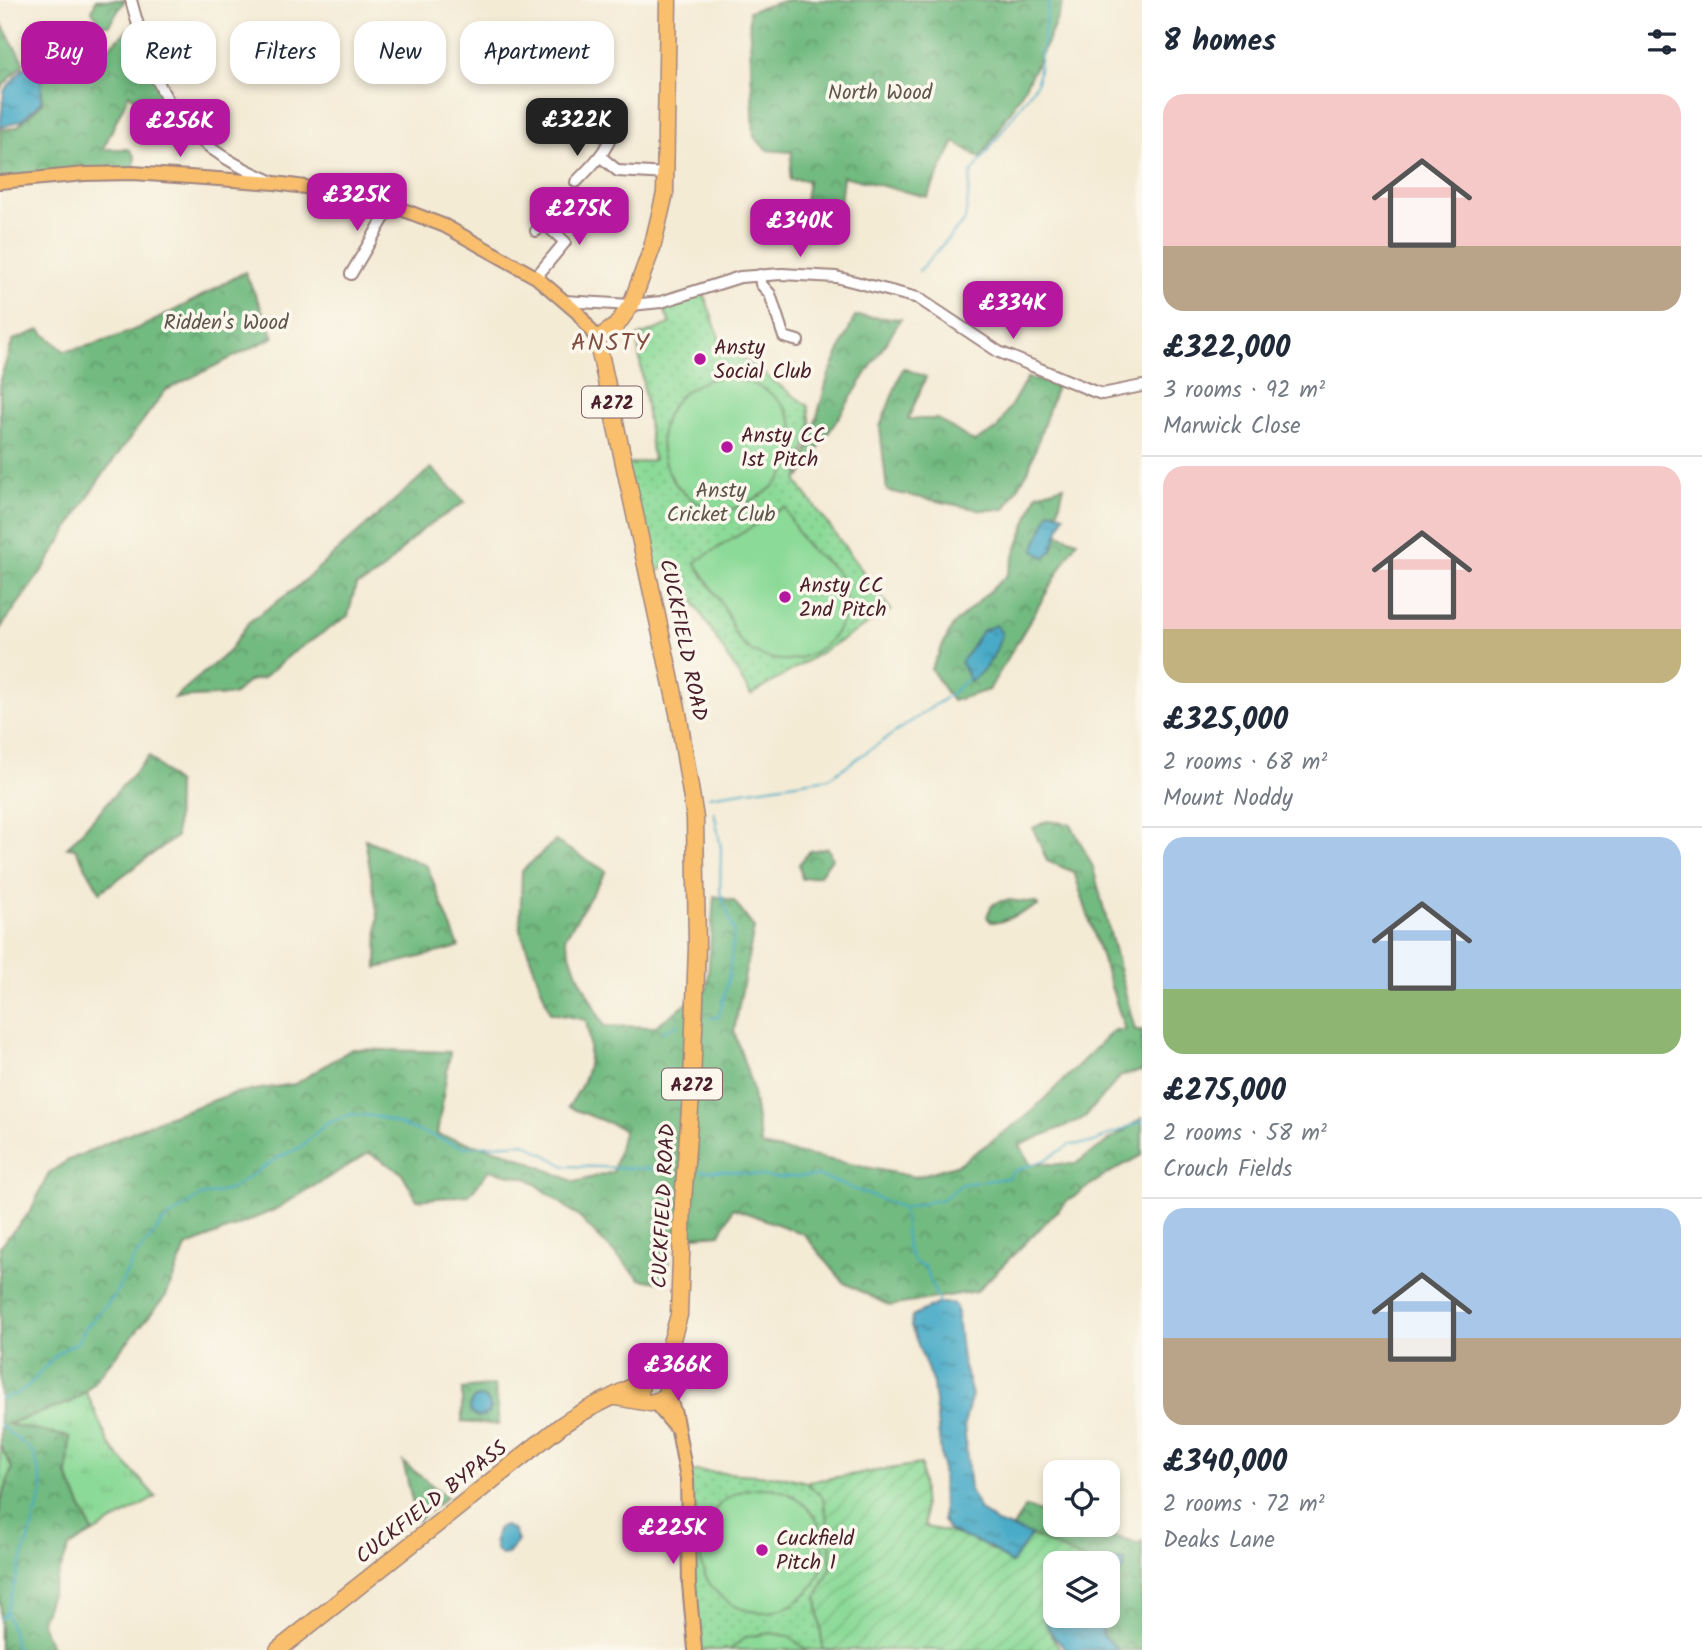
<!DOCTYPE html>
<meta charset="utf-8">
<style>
:root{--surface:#fff;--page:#f6f6f7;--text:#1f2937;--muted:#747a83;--line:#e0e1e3;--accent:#b5179e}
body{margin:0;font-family:Kalam,sans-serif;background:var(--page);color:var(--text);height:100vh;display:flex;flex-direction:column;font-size:26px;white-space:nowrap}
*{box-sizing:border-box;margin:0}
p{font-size:23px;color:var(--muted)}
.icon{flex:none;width:38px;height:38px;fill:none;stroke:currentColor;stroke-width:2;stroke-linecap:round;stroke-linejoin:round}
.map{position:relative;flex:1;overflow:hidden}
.sheet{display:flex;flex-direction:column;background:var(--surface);width:560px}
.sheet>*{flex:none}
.guide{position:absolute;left:21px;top:21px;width:665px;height:63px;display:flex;gap:14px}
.fabs{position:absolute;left:1043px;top:1460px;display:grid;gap:14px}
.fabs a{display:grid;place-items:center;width:77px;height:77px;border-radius:14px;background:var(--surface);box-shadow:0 4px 10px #0003;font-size:35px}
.price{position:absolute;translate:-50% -60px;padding:0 16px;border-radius:14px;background:var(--accent);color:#fff;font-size:23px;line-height:46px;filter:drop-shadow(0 2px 4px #0008)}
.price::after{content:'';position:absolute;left:50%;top:42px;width:21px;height:16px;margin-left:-10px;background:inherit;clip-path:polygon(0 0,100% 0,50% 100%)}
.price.active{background:#222;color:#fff}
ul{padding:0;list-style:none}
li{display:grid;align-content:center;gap:14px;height:371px;padding:0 21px}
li+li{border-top:2px solid var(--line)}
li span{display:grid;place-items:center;height:217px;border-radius:21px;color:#555}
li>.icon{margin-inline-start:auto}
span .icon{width:126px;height:126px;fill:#fffc;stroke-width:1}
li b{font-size:30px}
h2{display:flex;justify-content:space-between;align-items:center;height:84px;padding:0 21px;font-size:30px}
.chip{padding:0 24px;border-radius:21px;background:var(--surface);box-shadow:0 4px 10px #0003;font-size:24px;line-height:63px}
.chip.active{background:var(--accent);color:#fff}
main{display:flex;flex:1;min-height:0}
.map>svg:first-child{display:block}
.grass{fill:url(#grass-tufts);stroke:#6b7c62;stroke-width:2}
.forest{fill:url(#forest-crowns);stroke:#5e6c56;stroke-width:2}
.park{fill:url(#park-dots);stroke:#6b7c62;stroke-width:2}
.garden{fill:url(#garden-furrows);stroke:#6b7c62;stroke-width:2}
.pitch{fill:#8cda98;stroke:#6b7c62;stroke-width:2}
.water{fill:url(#water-ripples);stroke:#496579;stroke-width:2}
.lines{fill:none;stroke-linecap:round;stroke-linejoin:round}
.stream{stroke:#48abc7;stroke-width:2}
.minor-casing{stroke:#9f8580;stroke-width:14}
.major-casing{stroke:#9f8580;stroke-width:16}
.highway-casing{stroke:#9f8580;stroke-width:19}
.minor{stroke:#fff;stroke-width:10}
.major{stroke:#f9bf6d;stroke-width:12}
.highway{stroke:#f9bf6d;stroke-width:16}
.poi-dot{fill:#b5179e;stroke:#fbf7ec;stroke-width:2.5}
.labels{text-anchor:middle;stroke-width:7;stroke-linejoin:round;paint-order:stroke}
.shield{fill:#fbf7ec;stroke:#7f6065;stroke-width:2}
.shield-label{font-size:19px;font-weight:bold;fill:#4a1f2b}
.park-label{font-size:21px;fill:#5e574c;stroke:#fbf7ec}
.poi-label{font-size:21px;fill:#4a1f2b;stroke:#fbf7ec;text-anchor:start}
.street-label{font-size:21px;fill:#4a1f2b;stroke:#fbf7ec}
.quarter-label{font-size:24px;letter-spacing:2px;fill:#815042;stroke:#fbf7ec}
</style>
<main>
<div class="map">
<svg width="1142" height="1650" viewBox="0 0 1142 1650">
<defs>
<pattern id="grass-tufts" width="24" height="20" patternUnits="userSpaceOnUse" patternTransform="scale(1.75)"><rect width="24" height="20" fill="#8cda98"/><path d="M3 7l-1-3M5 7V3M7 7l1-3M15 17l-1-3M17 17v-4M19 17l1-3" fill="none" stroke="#7abb83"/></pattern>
<pattern id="forest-crowns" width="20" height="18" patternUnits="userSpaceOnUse" patternTransform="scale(1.75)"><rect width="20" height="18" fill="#71ba80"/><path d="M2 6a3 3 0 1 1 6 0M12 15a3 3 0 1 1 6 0" fill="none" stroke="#5f9769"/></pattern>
<pattern id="park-dots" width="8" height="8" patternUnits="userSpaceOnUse" patternTransform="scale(1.75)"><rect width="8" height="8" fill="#8cda98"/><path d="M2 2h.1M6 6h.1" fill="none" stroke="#7abb83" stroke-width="1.8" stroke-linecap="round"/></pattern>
<pattern id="garden-furrows" width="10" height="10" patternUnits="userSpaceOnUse" patternTransform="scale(1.75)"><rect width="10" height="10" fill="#8cda98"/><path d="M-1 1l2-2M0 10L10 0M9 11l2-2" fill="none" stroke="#7abb83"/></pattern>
<pattern id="water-ripples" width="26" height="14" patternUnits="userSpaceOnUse" patternTransform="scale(1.75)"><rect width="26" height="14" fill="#48abc7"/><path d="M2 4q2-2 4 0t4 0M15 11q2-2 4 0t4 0" fill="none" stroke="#3e8ba2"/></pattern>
</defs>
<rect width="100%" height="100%" fill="#fbf7ec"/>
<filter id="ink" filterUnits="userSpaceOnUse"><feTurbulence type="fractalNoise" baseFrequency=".0143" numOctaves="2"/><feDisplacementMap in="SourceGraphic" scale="14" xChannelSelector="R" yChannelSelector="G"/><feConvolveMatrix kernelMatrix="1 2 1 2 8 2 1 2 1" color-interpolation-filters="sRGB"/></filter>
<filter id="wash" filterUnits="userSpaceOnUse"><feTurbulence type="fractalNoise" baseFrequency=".00686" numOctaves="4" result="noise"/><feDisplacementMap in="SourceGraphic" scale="28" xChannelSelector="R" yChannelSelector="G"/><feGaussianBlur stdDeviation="1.57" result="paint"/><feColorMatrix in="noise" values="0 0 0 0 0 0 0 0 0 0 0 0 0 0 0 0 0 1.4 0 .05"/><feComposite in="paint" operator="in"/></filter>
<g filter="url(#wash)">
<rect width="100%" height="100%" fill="#f4ebd5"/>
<g class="grass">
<path d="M86 1391 110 1446 156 1497 93 1533 67 1475 70 1437 6 1424 71 1402Z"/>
<path d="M0 1445 12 1468 0 1506Z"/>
</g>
<g class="forest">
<path d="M96 0H125L109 25H101L92 11Z"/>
<path d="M787 0H1062V5C1042 61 1014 110 980 158L955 142 927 197 843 176 838 222 803 215 808 180H790L792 152 767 150 754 137 749 11Z"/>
<path d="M0 21 24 63 0 89Z"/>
<path d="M137 22 173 113 157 121 129 94 103 149H129L135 157 133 173 0 182V130L17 127 42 103 41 72 86 67Z"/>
<path d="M245 272 274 337 166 390 98 481 46 565 0 629V380L13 340 40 330 64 351C129 340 188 303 245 272Z"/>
<path d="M855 316 901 319 800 478 828 377Z"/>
<path d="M903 368 926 377 908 419H938L974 442 997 429 1027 378 1057 385 1028 471 1005 509 981 510 887 491 880 427Z"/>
<path d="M431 468 465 502C449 513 429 523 415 536 395 554 384 577 356 585L348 616 291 654 263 678 249 681 233 695 174 698 228 652 249 622 296 588Z"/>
<path d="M1064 486 1053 532 1077 541 989 690 952 701 931 669 953 625 1007 575 1037 494Z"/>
<path d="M149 756 177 784 176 837 100 892 75 848H67Z"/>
<path d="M1047 821 1071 824 1093 867 1135 1030H1142V1071L1121 1076 1084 1118 1020 1145 1030 1164H1075L1142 1118V1155L1107 1174 1066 1202 977 1291 890 1306 844 1283 804 1234 733 1208 720 1234 671 1238 665 1283 640 1279 578 1216 529 1179 489 1170 469 1195 417 1200 402 1173 369 1153 274 1210 186 1247 166 1296 86 1391 71 1402 8 1424 70 1437 67 1475 93 1533 69 1547 41 1621 52 1650H0V1506L12 1468 0 1445V1246L30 1212 49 1173 67 1161 161 1119 234 1093 295 1084 352 1049 450 1052 437 1135 506 1152 575 1182 613 1172 624 1129 568 1107C590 1078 593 1055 586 1020L550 1013 520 929 522 871 555 841 606 871 565 938 576 971 604 1026 654 1027 707 989 714 896 734 901 754 928 734 1031 752 1087 761 1146 915 1177 959 1164 1027 1116 1114 1030H1125L1074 872 1047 861 1033 828Z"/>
<path d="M365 839 427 866 459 947 377 968 378 916Z"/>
<path d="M828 848 832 858 820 875 802 879 799 864 810 851Z"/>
<path d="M1007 900 1036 903 1038 906 1000 922H991L987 917C991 904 994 902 1007 900Z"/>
<path d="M495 1385 499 1425 462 1422V1389Z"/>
<path d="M403 1462 447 1497 417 1521Z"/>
<path d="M1025 1507 1055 1517V1524H1077L1138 1544 1142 1541V1650H1118L1103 1635 1099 1615H1108V1586L1123 1569 1124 1560 1086 1561 1013 1528Z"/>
</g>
<g class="park">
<path d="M702 288 721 343 808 406 811 424 797 482 891 610 751 695 670 563 649 578 626 465 653 460 637 337 670 324 661 302Z"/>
<path d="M695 1471 786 1477 806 1482 823 1498 829 1528 831 1567 817 1597 823 1650H695L687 1479Z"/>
</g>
<path class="garden" d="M921 1464 925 1527C957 1532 986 1543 1011 1563L1031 1535 1086 1561 1055 1563V1585C1033 1609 1046 1624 1060 1650H823L817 1597 831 1567 829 1528 823 1498 806 1482Z"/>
<g class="pitch">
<path d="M716 377C760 377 804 405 793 455 789 474 772 490 756 498 748 502 736 510 726 510 670 509 640 438 679 397 690 386 703 382 716 377Z"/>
<path d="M784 507C791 519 799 538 809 548 823 562 837 564 843 587 858 645 786 683 743 644 733 635 732 623 726 612 717 595 705 578 695 562Z"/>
<circle cx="762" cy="1550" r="62"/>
<path d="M771 1633 788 1636 807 1650H729L746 1637Z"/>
</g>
<g class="water">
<path d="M24 67 34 71 42 81 41 102 22 120 0 128 4 91Z"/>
<path d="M1050 511 1064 515 1052 550 1045 558 1034 550Z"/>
<path d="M996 625 1002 634C995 655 989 668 970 681L961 663 982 631Z"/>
<path d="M939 1303H952L956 1307 962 1359 972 1395 964 1424 970 1490 980 1510 997 1523 1031 1535 1011 1564 990 1547 949 1531 943 1520 942 1464 933 1384 911 1326 912 1316Z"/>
<circle cx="480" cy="1407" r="10"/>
<path d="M505 1526 514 1531 518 1541 507 1554 501 1555C492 1549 494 1536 498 1528Z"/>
<path d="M1125 1560 1124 1569 1108 1586V1563H1082Z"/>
<path d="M1055 1585V1615H1099L1103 1635 1118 1650H1066C1046 1628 1031 1611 1055 1585Z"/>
</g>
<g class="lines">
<g class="stream">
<path d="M919 271 965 220 971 174 1037 83 1049 0"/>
<path d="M948 697 968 678"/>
<path d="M709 796 829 778 945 698 939 703"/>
<path d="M710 1018 719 1017 729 976 734 931 720 891 721 848 714 811"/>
<path d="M662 1032 679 1024"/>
<path d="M701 1171H730L774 1178 820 1176 903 1208 943 1199 962 1184 1008 1178 1014 1171 1045 1160 1069 1145 1091 1143 1142 1121"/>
<path d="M903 1208 907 1247 914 1262 925 1267 939 1303"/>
<path d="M0 1398C38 1395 44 1352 76 1344L87 1326 113 1298 135 1257 164 1221 198 1197 229 1190 279 1157 299 1148 326 1124 351 1114 379 1117 463 1147 525 1143 565 1166 657 1169"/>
<path d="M0 1425 34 1453 43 1490 6 1613 0 1619"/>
<path d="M7 1614 17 1650"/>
</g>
</g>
</g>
<g filter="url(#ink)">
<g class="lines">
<defs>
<g id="minor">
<path d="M131 0C157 97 176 141 271 181"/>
<path d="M601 157 618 171 667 174"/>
<path d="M576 182C598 160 614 144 617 112"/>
<path d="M536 231 553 211"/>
<path d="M351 274 384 218 389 203"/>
<path d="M760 275 761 284 770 294 784 337 798 341"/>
<path d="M536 277 565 242 543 222"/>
<path d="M564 301 631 305 661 302 740 277 782 274 836 277 918 298 999 352 1093 391 1102 394 1142 386"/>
</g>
<g id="major">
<path d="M0 182 85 174 133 173 275 183 365 195 445 226 536 277 578 313 597 339"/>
<path d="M667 1391 675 1414 687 1479 689 1584 695 1650"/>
<path d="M655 1403 675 1427"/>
</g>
<g id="highway">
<path d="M640 1393 641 1382 669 1350"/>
<path d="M616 1397 650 1403 663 1399 667 1391 669 1350 679 1315 683 1201 692 1083 697 947 695 818 678 713 597 339 616 326 631 305 652 248 665 193 668 0"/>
<path d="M278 1650 562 1425C587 1407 615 1397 641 1382"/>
</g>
</defs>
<use href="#minor" class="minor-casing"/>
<use href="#major" class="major-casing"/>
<use href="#highway" class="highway-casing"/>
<use href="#minor" class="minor"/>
<use href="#major" class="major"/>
<use href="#highway" class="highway"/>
</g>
</g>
<g class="poi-dot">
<circle cx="700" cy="359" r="7"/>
<circle cx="727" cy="447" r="7"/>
<circle cx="785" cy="597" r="7"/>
<circle cx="762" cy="1550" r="7"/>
</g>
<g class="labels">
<g class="shield">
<rect x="582" y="386.5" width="60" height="31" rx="5"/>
<rect x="662" y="1068.5" width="60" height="31" rx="5"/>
</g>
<g class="shield-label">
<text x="612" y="409">A272</text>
<text x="692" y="1091">A272</text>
</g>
<g class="park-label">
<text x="880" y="99">North Wood</text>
<text x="226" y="329">Ridden's Wood</text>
<text x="721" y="497">Ansty<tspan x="721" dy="24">Cricket Club</tspan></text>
</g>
<g class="poi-label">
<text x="714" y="354">Ansty<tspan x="714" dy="24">Social Club</tspan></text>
<text x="741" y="442">Ansty CC<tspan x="741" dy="24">1st Pitch</tspan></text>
<text x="799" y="592">Ansty CC<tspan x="799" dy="24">2nd Pitch</tspan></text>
<text x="776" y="1545">Cuckfield<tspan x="776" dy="24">Pitch 1</tspan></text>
</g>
<g class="street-label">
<text transform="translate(684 640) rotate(78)" y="7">CUCKFIELD ROAD</text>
<text transform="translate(663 1206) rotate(-87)" y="7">CUCKFIELD ROAD</text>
<text transform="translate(431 1502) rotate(-38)" y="7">CUCKFIELD BYPASS</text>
</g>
<g class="quarter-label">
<text x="611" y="350">ANSTY</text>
</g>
</g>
</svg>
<div class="fabs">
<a><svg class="icon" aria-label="locate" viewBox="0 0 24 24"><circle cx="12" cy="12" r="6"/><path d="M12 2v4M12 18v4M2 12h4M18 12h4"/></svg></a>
<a><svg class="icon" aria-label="layers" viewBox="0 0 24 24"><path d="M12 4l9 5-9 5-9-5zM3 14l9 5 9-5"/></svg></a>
</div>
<b class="price active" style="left:577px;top:158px">£322K</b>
<b class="price" style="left:180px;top:159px">£256K</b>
<b class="price" style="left:357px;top:233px">£325K</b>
<b class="price" style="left:579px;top:247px">£275K</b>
<b class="price" style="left:800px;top:259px">£340K</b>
<b class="price" style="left:1013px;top:341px">£334K</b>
<b class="price" style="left:678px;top:1403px">£366K</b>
<b class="price" style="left:673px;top:1566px">£225K</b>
<div class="guide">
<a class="chip active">Buy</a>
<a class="chip">Rent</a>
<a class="chip">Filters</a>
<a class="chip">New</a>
<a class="chip">Apartment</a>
</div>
</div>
<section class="sheet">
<h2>8 homes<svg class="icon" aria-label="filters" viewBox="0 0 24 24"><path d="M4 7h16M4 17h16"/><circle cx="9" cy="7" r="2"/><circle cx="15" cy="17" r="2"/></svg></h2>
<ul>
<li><span style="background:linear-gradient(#f6c9c9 70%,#b9a48a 0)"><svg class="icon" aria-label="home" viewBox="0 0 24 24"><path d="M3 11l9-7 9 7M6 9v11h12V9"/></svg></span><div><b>£322,000</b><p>3 rooms · 92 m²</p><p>Marwick Close</p></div></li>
<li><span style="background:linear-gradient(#f6c9c9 75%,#c2b280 0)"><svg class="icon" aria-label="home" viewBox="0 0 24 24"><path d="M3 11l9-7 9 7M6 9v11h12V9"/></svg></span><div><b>£325,000</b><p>2 rooms · 68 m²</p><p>Mount Noddy</p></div></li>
<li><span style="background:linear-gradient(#a9c7e8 70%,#8fb573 0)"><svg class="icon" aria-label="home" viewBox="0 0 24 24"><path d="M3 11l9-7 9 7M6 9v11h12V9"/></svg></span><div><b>£275,000</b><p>2 rooms · 58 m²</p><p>Crouch Fields</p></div></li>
<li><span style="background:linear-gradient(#a9c7e8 60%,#b9a48a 0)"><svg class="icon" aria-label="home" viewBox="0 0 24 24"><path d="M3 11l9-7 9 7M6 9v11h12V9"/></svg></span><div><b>£340,000</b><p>2 rooms · 72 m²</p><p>Deaks Lane</p></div></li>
</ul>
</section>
</main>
